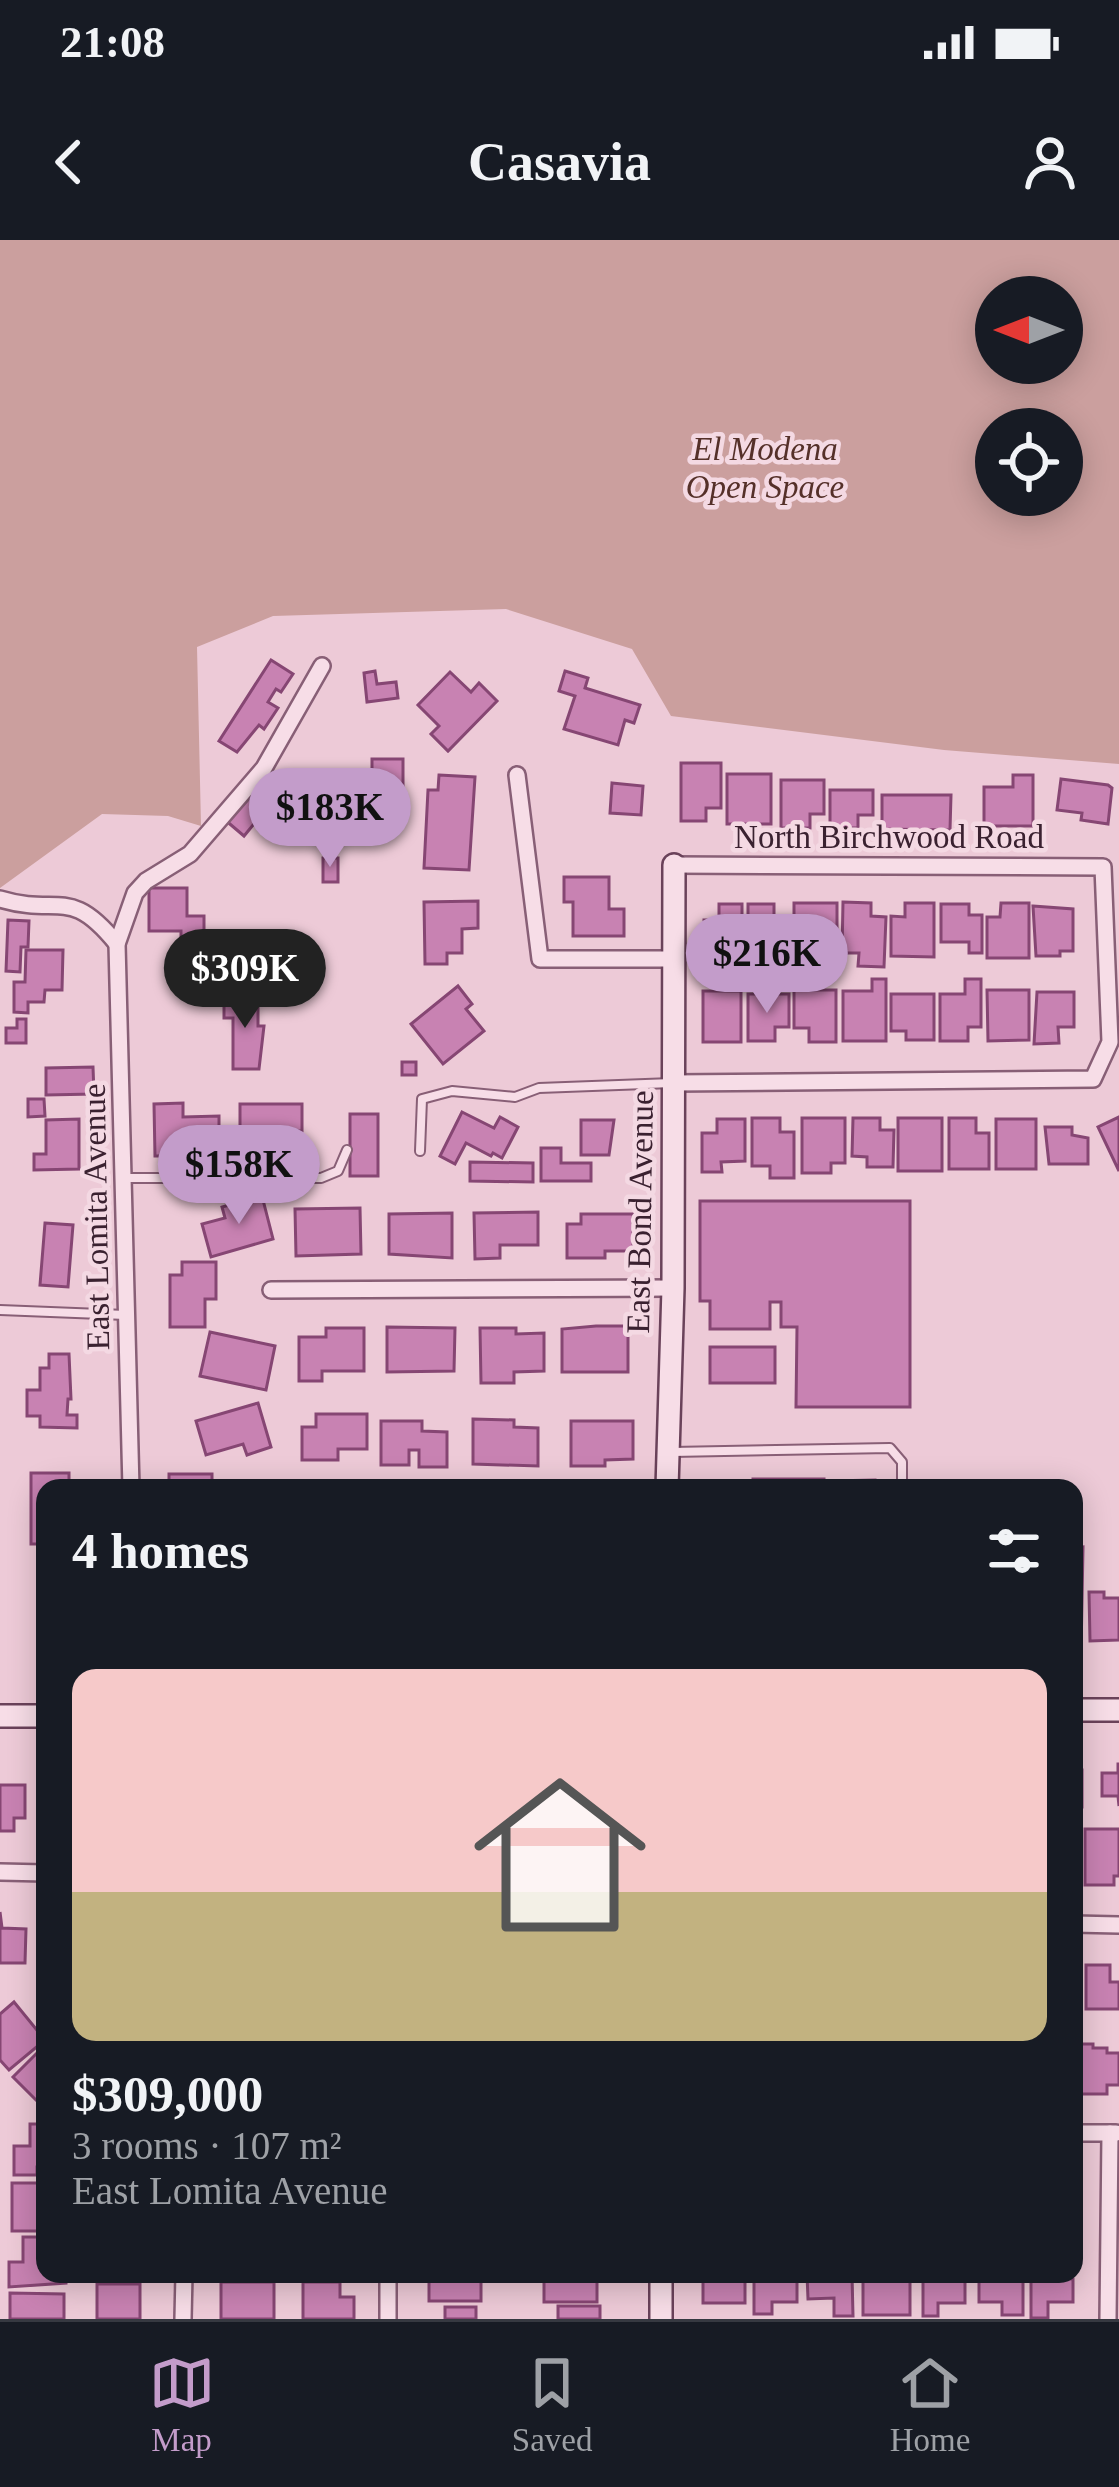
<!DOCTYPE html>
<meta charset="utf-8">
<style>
:root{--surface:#171b24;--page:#20242c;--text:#f1f3f6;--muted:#9ea1a6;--line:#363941;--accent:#c39cca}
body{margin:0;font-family:Georgia,serif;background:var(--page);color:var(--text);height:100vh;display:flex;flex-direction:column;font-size:45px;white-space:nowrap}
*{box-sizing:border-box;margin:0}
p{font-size:39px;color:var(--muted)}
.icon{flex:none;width:66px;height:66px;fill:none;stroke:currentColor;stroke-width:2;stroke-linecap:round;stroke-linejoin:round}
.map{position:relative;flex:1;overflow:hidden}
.details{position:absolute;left:36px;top:1239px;width:1047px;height:804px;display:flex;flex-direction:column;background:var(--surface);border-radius:24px;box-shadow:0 6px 30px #0003}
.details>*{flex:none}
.needle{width:78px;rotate:270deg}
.tools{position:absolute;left:975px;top:36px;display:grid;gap:24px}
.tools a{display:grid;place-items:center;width:108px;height:108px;border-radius:50%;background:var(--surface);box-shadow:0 6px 30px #0003;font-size:60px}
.price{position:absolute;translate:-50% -102px;padding:0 27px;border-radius:42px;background:var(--accent);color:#111;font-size:39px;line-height:78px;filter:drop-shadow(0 3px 6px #0008)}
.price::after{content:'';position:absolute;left:50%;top:72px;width:36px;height:27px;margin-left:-18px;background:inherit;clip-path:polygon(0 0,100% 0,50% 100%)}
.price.selected{background:#222;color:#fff}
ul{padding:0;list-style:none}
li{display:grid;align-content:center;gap:24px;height:636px;padding:0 36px}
li span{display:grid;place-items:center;height:372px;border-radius:24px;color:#555}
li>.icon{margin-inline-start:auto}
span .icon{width:216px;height:216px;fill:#fffc;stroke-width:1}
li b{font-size:51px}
h2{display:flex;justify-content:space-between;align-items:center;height:144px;padding:0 36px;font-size:51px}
.status{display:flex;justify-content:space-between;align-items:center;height:84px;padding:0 60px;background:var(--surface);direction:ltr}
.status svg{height:33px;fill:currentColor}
header{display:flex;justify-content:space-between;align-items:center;height:156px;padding:0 36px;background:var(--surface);font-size:54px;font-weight:700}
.tab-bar{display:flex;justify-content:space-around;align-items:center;height:168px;border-top:3px solid var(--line);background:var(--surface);font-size:33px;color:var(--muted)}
.tab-bar a{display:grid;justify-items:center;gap:6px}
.tab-bar .selected{color:var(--accent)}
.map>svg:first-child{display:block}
.green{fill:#cb9f9e;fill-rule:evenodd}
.building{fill:#c882b2;stroke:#864673;stroke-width:3}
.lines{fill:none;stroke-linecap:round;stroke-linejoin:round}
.lane-casing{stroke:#885f76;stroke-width:12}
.street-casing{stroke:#885f76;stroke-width:20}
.secondary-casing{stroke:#6a425a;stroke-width:26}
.lane{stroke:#f7dde7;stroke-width:8}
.street{stroke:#f7dde7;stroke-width:15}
.secondary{stroke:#f7dde7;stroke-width:21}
.labels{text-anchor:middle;stroke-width:9;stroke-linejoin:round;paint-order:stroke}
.park-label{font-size:33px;font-style:italic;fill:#553029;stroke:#f4d9e3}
.street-label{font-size:33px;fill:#3a2130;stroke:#f4d9e3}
</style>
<div class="status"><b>21:08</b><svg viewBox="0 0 49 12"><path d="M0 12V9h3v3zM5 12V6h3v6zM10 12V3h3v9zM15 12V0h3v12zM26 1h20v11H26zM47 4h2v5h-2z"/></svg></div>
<header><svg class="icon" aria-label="back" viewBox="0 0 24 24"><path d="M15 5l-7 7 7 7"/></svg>Casavia<svg class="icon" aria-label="person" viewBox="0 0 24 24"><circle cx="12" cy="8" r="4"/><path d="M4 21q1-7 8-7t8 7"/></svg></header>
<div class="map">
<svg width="1119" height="2079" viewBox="0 0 1119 2079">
<rect width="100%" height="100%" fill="#edcad7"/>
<path class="green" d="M0 0H1119V524L944 510 671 476 632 409 506 369 273 376 197 407 201 586 168 576 102 574 0 648ZM996 57H1062V123H996ZM996 189H1062V255H996Z"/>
<g class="building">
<path d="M271 420 293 434 281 452 276 449 268 462 278 468 264 489 259 485 237 512 219 501Z"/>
<path d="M375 431 377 444 396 442 398 458 367 462 364 433Z"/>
<path d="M565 431 588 438 585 448 640 465 634 483 625 480 618 505 564 489 575 456 559 451Z"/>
<path d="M450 432 471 452 479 443 497 461 448 511 431 494 439 486 418 465Z"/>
<path d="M372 519H403V550H393V563H372Z"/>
<path d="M681 523H721V568H706V581H681Z"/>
<rect x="727" y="534" width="44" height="50"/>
<path d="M439 535 475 537 469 630 424 628 428 550H438Z"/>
<path d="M1013 535H1033V586H984V547H1013Z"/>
<path d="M321 539V556H304L303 540Z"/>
<path d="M1061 539 1108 545 1112 548 1108 584 1081 580 1082 573 1057 570Z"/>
<path d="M781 540H824V574H810V588H781Z"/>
<path d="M612 543 643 546 641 575 610 573Z"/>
<path d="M250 549 262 559 255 568 262 574 244 596 224 579Z"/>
<path d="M830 550H873V575H858V588H830Z"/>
<path d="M882 555H951L950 590 882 589Z"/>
<rect x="323" y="618" width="15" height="24"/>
<path d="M564 637H609V669H624V696H573V662H564Z"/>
<path d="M149 648H187V676H204V697H243V727H181V691H149Z"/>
<path d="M478 661V688L462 689V713H447V724H425L424 662Z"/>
<path d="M843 662 871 663V676L886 677 884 727 858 726 859 713H842Z"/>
<path d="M794 663H837V713H807V721H794Z"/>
<path d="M905 663H934V717L891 716V676L905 677Z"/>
<path d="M1001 663H1029V718H987V677H1000Z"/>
<path d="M719 664H742V723H704V680H719Z"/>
<path d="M748 664H774V678H789V719H748Z"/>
<path d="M941 664H969V675H982V713H969V702H941Z"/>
<path d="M1033 666 1073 669V711H1060V716H1036Z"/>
<path d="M8 680 29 681 28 707H21L20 732 6 731Z"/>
<path d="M26 710H63L62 750H45L44 762H28V773L14 772V742H25Z"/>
<path d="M872 739H886V801H843V751H872Z"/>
<path d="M965 739H981V787H968V801H940V754H965Z"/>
<path d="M458 746 472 764 466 769 484 791 443 824 411 784Z"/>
<path d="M794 750H836V802H809V788H794Z"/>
<path d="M987 750H1029V800L988 801Z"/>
<rect x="703" y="751" width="38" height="51"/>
<path d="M1037 752H1074V787H1058L1059 803 1034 804Z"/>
<path d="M748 754H789V787H775V801H748Z"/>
<path d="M891 754H934V800H906V791H891Z"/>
<path d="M224 756H258V786H264L259 829H233V778H224Z"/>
<path d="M17 779H26V803H6V788H17Z"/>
<rect x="402" y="822" width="14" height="13"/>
<path d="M93 827 94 854 46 855V828Z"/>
<path d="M28 859H44L45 876 28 877Z"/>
<path d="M183 863V877L219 876V903L173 904 174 916H155L154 864Z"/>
<rect x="240" y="864" width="62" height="27"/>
<path d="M462 872 494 888 500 877 518 887 502 918 493 913 491 916 466 903 455 924 440 916Z"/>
<rect x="350" y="874" width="28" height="62"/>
<path d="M1119 877V931L1098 887Z"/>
<path d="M752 878H780V892H794V938H770V926H752Z"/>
<path d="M802 878H845V923H831V933H802Z"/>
<path d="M853 878H880V890H894L893 927H867V917L852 916Z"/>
<rect x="898" y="878" width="44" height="53"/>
<path d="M949 878H976V893H989V929H949Z"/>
<path d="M79 879V929L34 930V914H46V880Z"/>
<path d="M717 879H745V921L721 922 722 932H702V893H717Z"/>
<rect x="996" y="879" width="40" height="50"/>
<path d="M581 880H614L609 915H581Z"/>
<path d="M1045 887H1072V895L1088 898V924H1049Z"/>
<path d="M541 908H561V923H591V941H541Z"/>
<path d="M470 922 533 923V942L470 941Z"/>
<path d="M262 956 273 999 211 1017 202 984 225 978 222 967Z"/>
<path d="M700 961H910V1167H796L797 1087H781V1062H770V1089H710V1061H700Z"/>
<path d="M360 968 361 1014 296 1016 295 969Z"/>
<path d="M538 972V1005H500V1018L475 1019 474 973Z"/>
<path d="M452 973V1018L389 1014V974Z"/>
<path d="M581 974H633V1011H605V1018H567V984H581Z"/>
<path d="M45 983 73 985 68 1047 40 1045Z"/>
<path d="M182 1022H216V1059H205V1087H170V1035H182Z"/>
<path d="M596 1086H628V1132H562V1089Z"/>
<path d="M387 1087 455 1088 454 1131 387 1132Z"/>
<path d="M326 1088H364V1131H322V1141H299V1097H326Z"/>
<path d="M480 1088H516V1094L544 1093V1131L514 1132V1143H481Z"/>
<path d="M210 1092 275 1106 266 1150 200 1136Z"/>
<rect x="710" y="1107" width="65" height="36"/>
<path d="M49 1114H69L71 1159H68L67 1175H77V1188L40 1187V1176H27V1150H40V1128H49Z"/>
<path d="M258 1163 271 1207 247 1215 243 1204 206 1215 196 1181Z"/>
<path d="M316 1174H367V1209H338V1220H302V1187H316Z"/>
<path d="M473 1179 514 1180V1187L538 1188V1226L473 1224Z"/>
<path d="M381 1181H422V1191L447 1192V1227H419V1210H409V1225H381Z"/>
<path d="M571 1181H633V1219L605 1220V1226H571Z"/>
<path d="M31 1233H69V1248H45V1304H31Z"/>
<rect x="169" y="1234" width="43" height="14"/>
<rect x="753" y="1239" width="71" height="9"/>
<path d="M875 1240V1248H831V1241Z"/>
<path d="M1083 1307 1081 1414H1074V1308Z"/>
<path d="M1089 1352H1104V1358H1119V1400L1090 1401Z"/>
<path d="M1118 1524H1119V1566L1118 1556H1102V1533H1118Z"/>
<rect x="1074" y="1530" width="8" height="37"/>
<path d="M0 1545H25V1578H14V1591H0Z"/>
<path d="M1085 1589H1119V1636H1114V1645H1085Z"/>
<path d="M0 1672 2 1688 26 1689 25 1723H0Z"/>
<rect x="38" y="1674" width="7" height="25"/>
<path d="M1086 1725H1110V1742H1119V1769H1086Z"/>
<path d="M14 1762 45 1800 9 1830 0 1820V1774Z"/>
<path d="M1079 1804H1093V1808H1107V1813H1119V1845H1107V1854H1079Z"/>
<path d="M45 1805V1867L44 1868 13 1837Z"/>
<path d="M30 1884H45V1927H37V1935H14V1906H30Z"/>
<rect x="12" y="1943" width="33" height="48"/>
<path d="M23 1997H45V2034H66V2043L9 2047V2022H23Z"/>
<rect x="429" y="2034" width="52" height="27"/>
<rect x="544" y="2034" width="53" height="28"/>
<path d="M745 2034V2063H703V2035Z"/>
<path d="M807 2034H852L853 2076H834V2058L808 2059Z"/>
<path d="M883 2034H910V2075H863V2037H883Z"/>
<path d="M754 2035H797V2062H772V2074H754Z"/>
<path d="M923 2036H965V2063H938V2076H923Z"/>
<path d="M979 2037H1023V2075H1002V2062H979Z"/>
<path d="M1031 2039H1073V2062H1048V2078H1031Z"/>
<rect x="221" y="2042" width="53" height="37"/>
<path d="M303 2042H340V2057H354V2079H303Z"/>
<rect x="97" y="2044" width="43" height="35"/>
<path d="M10 2053 64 2054V2079H10Z"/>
<rect x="558" y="2066" width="42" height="13"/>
<rect x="445" y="2067" width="31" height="12"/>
</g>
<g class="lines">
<defs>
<g id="lane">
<path d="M420 911 422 859 452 851 515 857 539 848 672 843"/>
<path d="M125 938H321L338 931 347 910"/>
<path d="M0 1070 126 1075"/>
<path d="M672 1212 890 1208 902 1222V1248"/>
</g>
<g id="street">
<path d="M517 535 540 719H674"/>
<path d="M0 659C60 677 69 645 117 704"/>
<path d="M674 843 1093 839 1110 802 1103 627 674 625"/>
<path d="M271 1050 673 1048"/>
<path d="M131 1248 117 704 135 653 146 641 190 614 264 528 322 426"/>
<path d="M0 1632 45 1633"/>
<path d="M1074 1684 1119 1685"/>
<path d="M1074 1893H1116"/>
<path d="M388 2034V2079"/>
<path d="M183 2079 184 2034"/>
<path d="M1108 2079 1110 1893"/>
</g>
<g id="secondary">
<path d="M667 1248 673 1048 674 625"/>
<path d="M1074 1470H1119"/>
<path d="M0 1476H45"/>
<path d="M661 2079V2034"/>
</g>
</defs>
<use href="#lane" class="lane-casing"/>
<use href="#street" class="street-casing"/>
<use href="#secondary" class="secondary-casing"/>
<use href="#lane" class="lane"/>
<use href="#street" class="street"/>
<use href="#secondary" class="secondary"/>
</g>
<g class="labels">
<g class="park-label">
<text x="765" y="220">El Modena<tspan x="765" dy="38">Open Space</tspan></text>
</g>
<g class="street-label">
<text x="889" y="608">North Birchwood Road</text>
<text transform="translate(639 972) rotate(-89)" y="12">East Bond Avenue</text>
<text transform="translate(95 977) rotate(-91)" y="12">East Lomita Avenue</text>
</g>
</g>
</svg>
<div class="tools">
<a><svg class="needle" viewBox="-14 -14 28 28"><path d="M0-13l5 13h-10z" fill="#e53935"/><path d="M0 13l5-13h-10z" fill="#9ea1a6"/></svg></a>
<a><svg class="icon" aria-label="locate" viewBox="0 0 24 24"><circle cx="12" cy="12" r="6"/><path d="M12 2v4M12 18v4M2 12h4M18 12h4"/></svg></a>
</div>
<b class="price" style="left:330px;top:630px">$183K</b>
<b class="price" style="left:767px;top:776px">$216K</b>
<b class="price selected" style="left:245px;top:791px">$309K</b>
<b class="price" style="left:239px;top:987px">$158K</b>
<section class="details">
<h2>4 homes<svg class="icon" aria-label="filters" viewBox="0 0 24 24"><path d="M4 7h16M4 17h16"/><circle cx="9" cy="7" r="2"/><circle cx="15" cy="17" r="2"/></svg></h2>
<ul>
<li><span style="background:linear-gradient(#f6c9c9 60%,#c2b280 0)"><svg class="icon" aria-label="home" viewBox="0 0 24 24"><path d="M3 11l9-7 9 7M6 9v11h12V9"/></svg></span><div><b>$309,000</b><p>3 rooms · 107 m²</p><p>East Lomita Avenue</p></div></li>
</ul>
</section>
</div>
<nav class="tab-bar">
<a class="selected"><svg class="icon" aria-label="map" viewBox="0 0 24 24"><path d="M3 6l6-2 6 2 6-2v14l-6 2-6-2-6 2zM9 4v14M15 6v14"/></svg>Map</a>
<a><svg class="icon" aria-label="saved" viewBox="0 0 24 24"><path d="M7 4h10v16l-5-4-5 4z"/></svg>Saved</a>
<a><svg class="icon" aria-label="home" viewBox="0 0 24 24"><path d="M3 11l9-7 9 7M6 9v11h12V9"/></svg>Home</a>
</nav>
